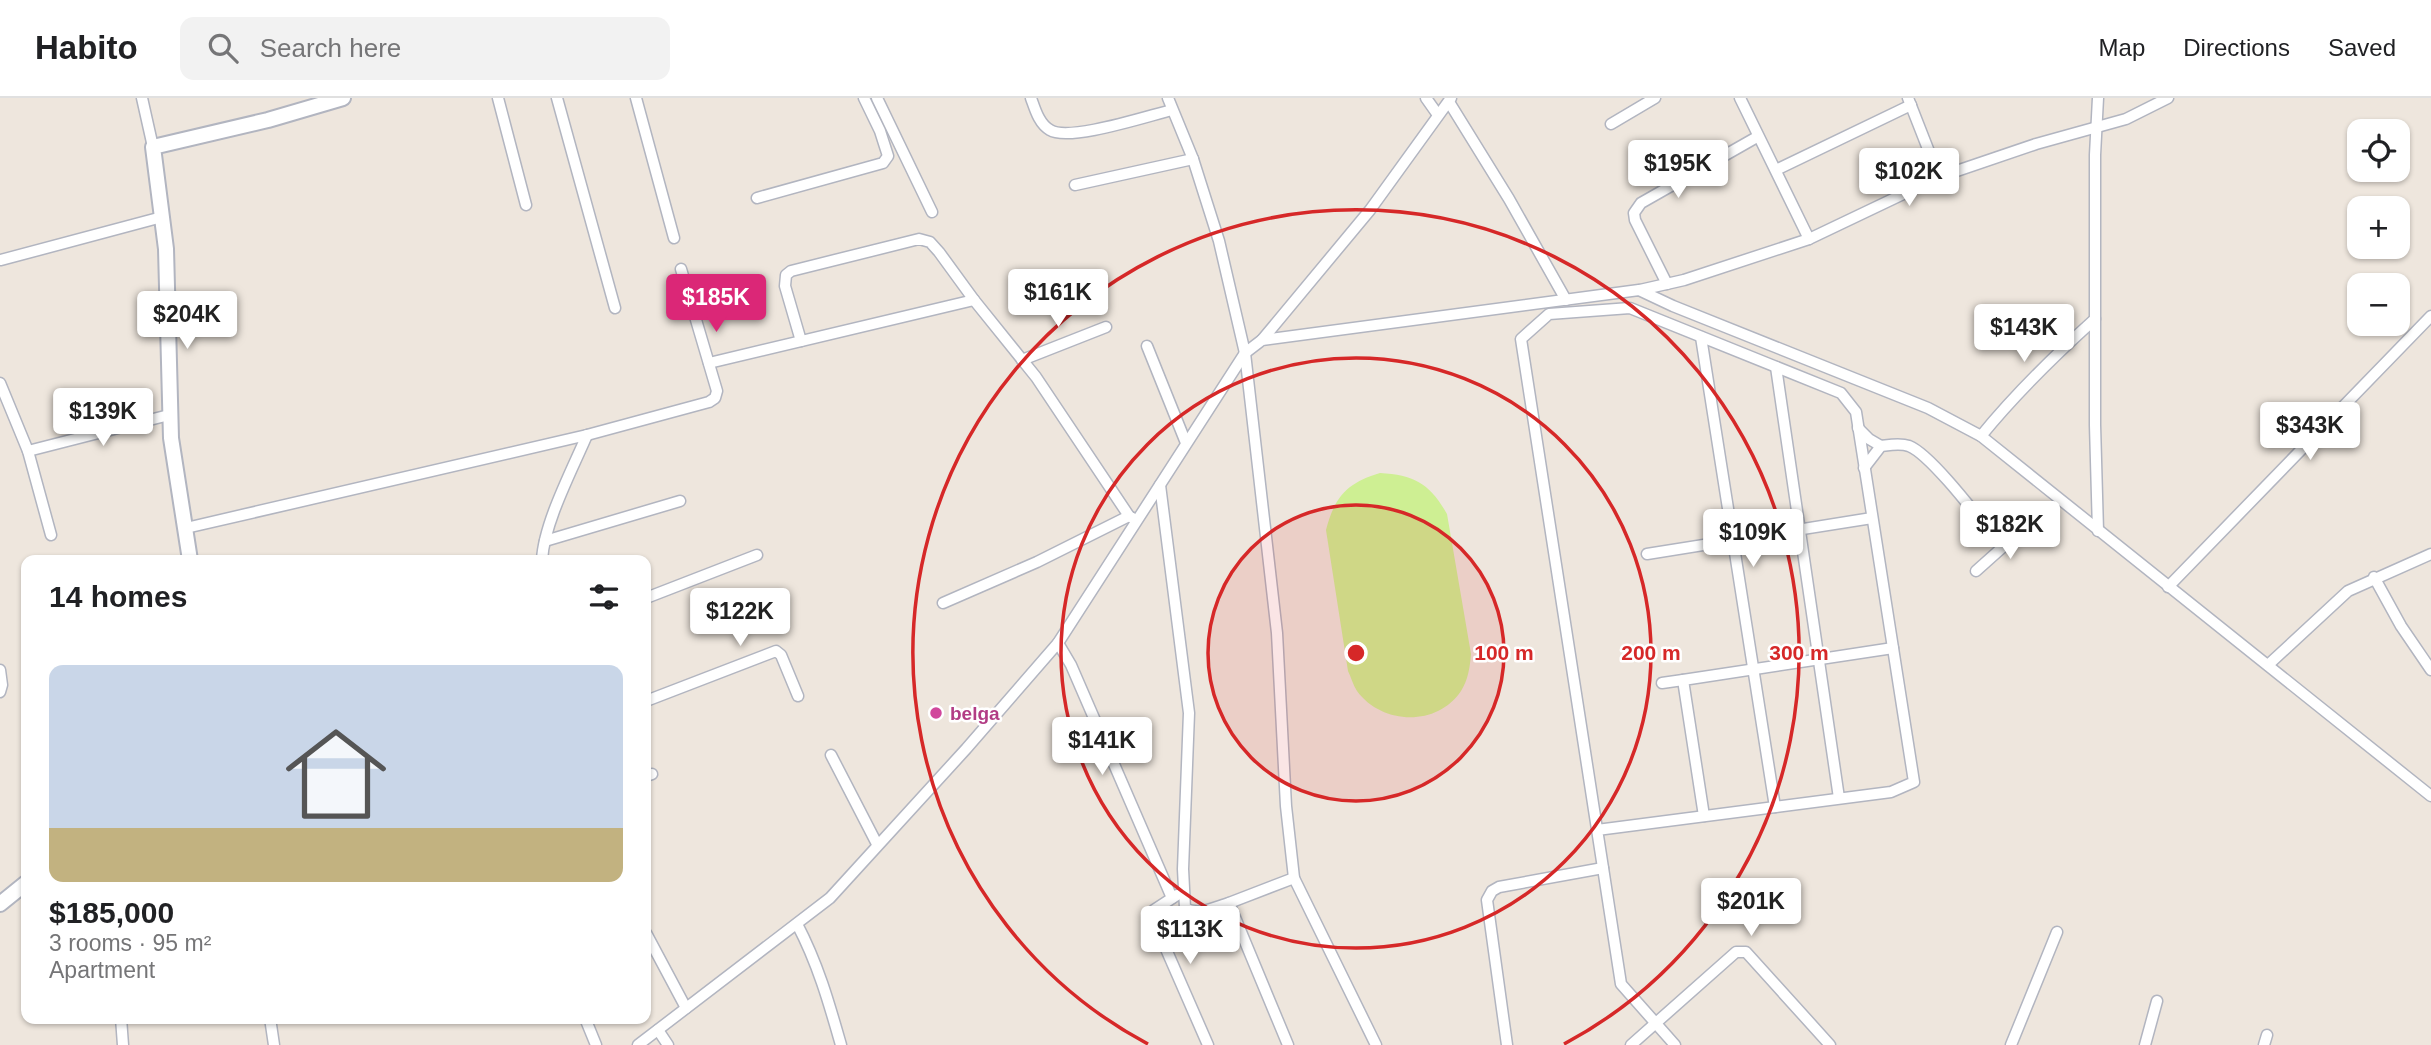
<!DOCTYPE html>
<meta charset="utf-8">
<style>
:root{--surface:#fff;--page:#f2f2f2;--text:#202124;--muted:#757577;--line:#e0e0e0;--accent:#db2777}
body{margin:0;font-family:Arial,sans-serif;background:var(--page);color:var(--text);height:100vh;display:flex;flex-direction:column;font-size:26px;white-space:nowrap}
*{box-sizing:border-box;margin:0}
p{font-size:23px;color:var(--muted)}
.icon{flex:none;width:38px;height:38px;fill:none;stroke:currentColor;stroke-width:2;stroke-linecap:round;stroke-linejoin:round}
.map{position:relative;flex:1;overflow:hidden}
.details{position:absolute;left:21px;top:457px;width:630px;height:469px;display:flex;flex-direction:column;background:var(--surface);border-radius:14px;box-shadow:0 2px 5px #0004}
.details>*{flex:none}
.controls{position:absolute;left:2347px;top:21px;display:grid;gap:14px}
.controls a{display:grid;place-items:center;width:63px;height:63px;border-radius:14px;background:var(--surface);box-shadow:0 2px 5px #0004;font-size:35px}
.price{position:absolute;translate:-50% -60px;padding:0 16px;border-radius:7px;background:#fff;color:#222;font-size:23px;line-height:46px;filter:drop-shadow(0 2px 4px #0008)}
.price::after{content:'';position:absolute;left:50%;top:42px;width:21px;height:16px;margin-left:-10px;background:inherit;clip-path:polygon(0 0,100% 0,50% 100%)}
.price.selected{background:var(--accent);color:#fff}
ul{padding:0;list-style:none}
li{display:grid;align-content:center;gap:14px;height:371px;padding:0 28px}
li span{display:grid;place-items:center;height:217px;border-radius:14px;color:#555}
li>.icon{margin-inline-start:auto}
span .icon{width:126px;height:126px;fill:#fffc;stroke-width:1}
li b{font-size:30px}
h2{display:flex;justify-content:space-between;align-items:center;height:84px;padding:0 28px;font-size:30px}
header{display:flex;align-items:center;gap:42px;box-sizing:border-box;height:98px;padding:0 35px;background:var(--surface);border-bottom:2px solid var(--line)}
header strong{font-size:33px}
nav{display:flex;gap:38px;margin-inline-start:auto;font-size:24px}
.search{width:490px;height:63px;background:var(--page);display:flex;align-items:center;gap:18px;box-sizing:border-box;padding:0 24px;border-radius:14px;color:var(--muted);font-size:26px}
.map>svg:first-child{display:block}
.pitch{fill:#ceef93}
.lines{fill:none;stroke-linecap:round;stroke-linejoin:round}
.street-casing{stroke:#b2b5c0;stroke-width:13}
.secondary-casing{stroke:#b2b5c0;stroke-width:18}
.street{stroke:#fff;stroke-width:10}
.secondary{stroke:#fff;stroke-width:14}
.ring{fill:none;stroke:#d62828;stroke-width:3.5}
.hotel-dot{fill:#d1479c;stroke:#fff;stroke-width:2.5}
.labels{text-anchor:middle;stroke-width:5;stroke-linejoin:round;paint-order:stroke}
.hotel-label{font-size:19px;font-weight:bold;fill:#b23c85;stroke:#fff;text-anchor:start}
.centre{fill:#d62828;stroke:#fff;stroke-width:3.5}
.ring-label{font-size:21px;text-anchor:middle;font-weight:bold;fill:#d62828;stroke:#fff;stroke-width:5;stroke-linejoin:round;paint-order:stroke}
</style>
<header>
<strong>Habito</strong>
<div class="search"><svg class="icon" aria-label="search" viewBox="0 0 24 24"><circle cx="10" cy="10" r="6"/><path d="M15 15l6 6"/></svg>Search here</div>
<nav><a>Map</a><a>Directions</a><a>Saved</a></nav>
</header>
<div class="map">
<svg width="2431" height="947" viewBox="0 0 2431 947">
<rect width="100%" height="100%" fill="#eee6dd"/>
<path class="pitch" d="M1380 375C1415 377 1430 386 1447 416L1471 556C1470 569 1468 582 1461 593 1437 629 1382 627 1357 593 1353 587 1351 579 1348 573L1326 432C1335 398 1347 385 1380 375Z"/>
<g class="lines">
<defs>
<g id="street">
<path d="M142 0 153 49"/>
<path d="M498 0 526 107"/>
<path d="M557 0 615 210"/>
<path d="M636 0 674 140"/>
<path d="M877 0 932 114"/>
<path d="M1031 0C1035 11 1039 26 1050 32 1069 44 1147 18 1172 12"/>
<path d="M1168 0 1193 61 1219 143 1245 255 1277 535 1286 708 1294 780 1376 947"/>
<path d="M1426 0 1438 17"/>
<path d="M1740 0 1809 141"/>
<path d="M1908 0 1939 79"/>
<path d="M1449 4 1509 101 1566 202"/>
<path d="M1611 26 1655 0"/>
<path d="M1776 72 1911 7"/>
<path d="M1075 87 1193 61"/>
<path d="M757 100 883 65 888 58 880 33 864 0"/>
<path d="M1 162 162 119"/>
<path d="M1667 186 1635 122 1634 115 1641 105 1757 39"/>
<path d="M1640 192 1684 182 1809 141 1939 79 2036 46 2126 21 2168 0"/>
<path d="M1701 239 1775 709"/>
<path d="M1262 242 1370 112 1451 0"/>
<path d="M801 243 785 188 786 177 791 173 919 141 930 144 939 154 974 202 1036 279 1129 418 1136 422"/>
<path d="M1147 248 1186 345"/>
<path d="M1022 262 1106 229"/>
<path d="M709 265 974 202"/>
<path d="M1776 269 1839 700"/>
<path d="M0 285 28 353 51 437"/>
<path d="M1858 330 1869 341 1881 348"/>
<path d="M1981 338C2016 295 2054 258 2095 221"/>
<path d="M28 353 169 317"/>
<path d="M1864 370 1881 348C1890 347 1900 345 1909 348 1932 357 1984 427 2002 449"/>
<path d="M1160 387 1189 615 1183 771 1185 810C1198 818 1215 809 1229 805"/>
<path d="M186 430 587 337 709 304 715 300 717 293 681 171"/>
<path d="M2098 433 2095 327V57L2098 0"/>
<path d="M545 443 680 403"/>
<path d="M1647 456 1872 420"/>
<path d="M542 462C544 425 572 372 587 337"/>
<path d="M1976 473 2023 431"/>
<path d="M2374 479 2401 528 2431 572"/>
<path d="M2168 489 2431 218"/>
<path d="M646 500 757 457"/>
<path d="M943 505 1037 464 1129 418"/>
<path d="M1058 545 1071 567 1172 800"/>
<path d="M2268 567 2348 493 2431 456"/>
<path d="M0 572 2 587 0 594"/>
<path d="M1662 585 1683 582"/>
<path d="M646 603 776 553 781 557 798 598"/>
<path d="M831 657 877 746"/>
<path d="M646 678 652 676"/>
<path d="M1704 718 1683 582 1893 550"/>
<path d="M1597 732 1891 694 1914 684 1856 314 1841 295 1630 210 1549 216 1521 241 1621 886 1675 947"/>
<path d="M1177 797 1154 812 1152 819 1208 947"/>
<path d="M797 826C818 866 829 905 841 947"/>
<path d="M646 835 686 910"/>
<path d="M121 920 123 947"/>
<path d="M270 920 274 947"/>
<path d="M585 920 596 947"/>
<path d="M658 932 668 947"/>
<path d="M638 947 830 800 966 651 1058 545 1245 255 1262 242 1639 192 1673 208 1928 310 1981 338 2431 698"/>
<path d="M1288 947 1229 805 1294 780"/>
<path d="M1507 947 1487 802 1492 793 1499 789 1603 770"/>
<path d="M1631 947 1736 854H1746L1830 947"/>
<path d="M2011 947 2057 834"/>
<path d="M2145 947 2157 903"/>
<path d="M2264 947 2267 937"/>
</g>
<g id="secondary">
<path d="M190 462 171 340 166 151 153 49 268 22 343 0"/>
<path d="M0 806 26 785"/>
</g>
</defs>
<use href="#street" class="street-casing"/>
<use href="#secondary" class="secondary-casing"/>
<use href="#street" class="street"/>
<use href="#secondary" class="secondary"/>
</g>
<circle cx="1356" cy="555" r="148" fill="#d62828" fill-opacity=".12"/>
<g class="ring">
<circle cx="1356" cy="555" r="148"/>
<circle cx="1356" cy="555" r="295"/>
<path d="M1148 946A443 443 0 1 1 1564 946"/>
</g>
<circle class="hotel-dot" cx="936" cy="615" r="7"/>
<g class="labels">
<g class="hotel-label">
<text x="950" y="622">belga</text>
</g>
</g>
<circle cx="1356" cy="555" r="10" class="centre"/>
<g class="ring-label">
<text x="1504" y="562">100 m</text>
<text x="1651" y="562">200 m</text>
<text x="1799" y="562">300 m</text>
</g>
</svg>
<div class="controls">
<a><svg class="icon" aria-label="locate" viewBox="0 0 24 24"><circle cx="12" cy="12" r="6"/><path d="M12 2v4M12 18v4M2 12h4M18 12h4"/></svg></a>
<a>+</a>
<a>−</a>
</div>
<b class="price" style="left:1678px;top:102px">$195K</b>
<b class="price" style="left:1909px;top:110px">$102K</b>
<b class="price" style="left:1058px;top:231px">$161K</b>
<b class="price selected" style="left:716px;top:236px">$185K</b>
<b class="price" style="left:187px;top:253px">$204K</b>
<b class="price" style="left:2024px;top:266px">$143K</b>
<b class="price" style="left:103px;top:350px">$139K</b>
<b class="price" style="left:2310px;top:364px">$343K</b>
<b class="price" style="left:2010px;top:463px">$182K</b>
<b class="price" style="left:1753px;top:471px">$109K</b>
<b class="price" style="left:740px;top:550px">$122K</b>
<b class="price" style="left:1102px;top:679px">$141K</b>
<b class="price" style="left:1751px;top:840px">$201K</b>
<b class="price" style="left:1190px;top:868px">$113K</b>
<section class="details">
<h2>14 homes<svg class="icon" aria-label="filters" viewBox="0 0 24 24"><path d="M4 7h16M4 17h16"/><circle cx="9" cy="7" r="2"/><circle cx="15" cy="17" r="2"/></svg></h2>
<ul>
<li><span style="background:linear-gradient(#c9d6e8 75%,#c2b280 0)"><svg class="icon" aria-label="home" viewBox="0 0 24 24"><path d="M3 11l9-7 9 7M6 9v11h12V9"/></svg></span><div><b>$185,000</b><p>3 rooms · 95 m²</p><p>Apartment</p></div></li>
</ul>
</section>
</div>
